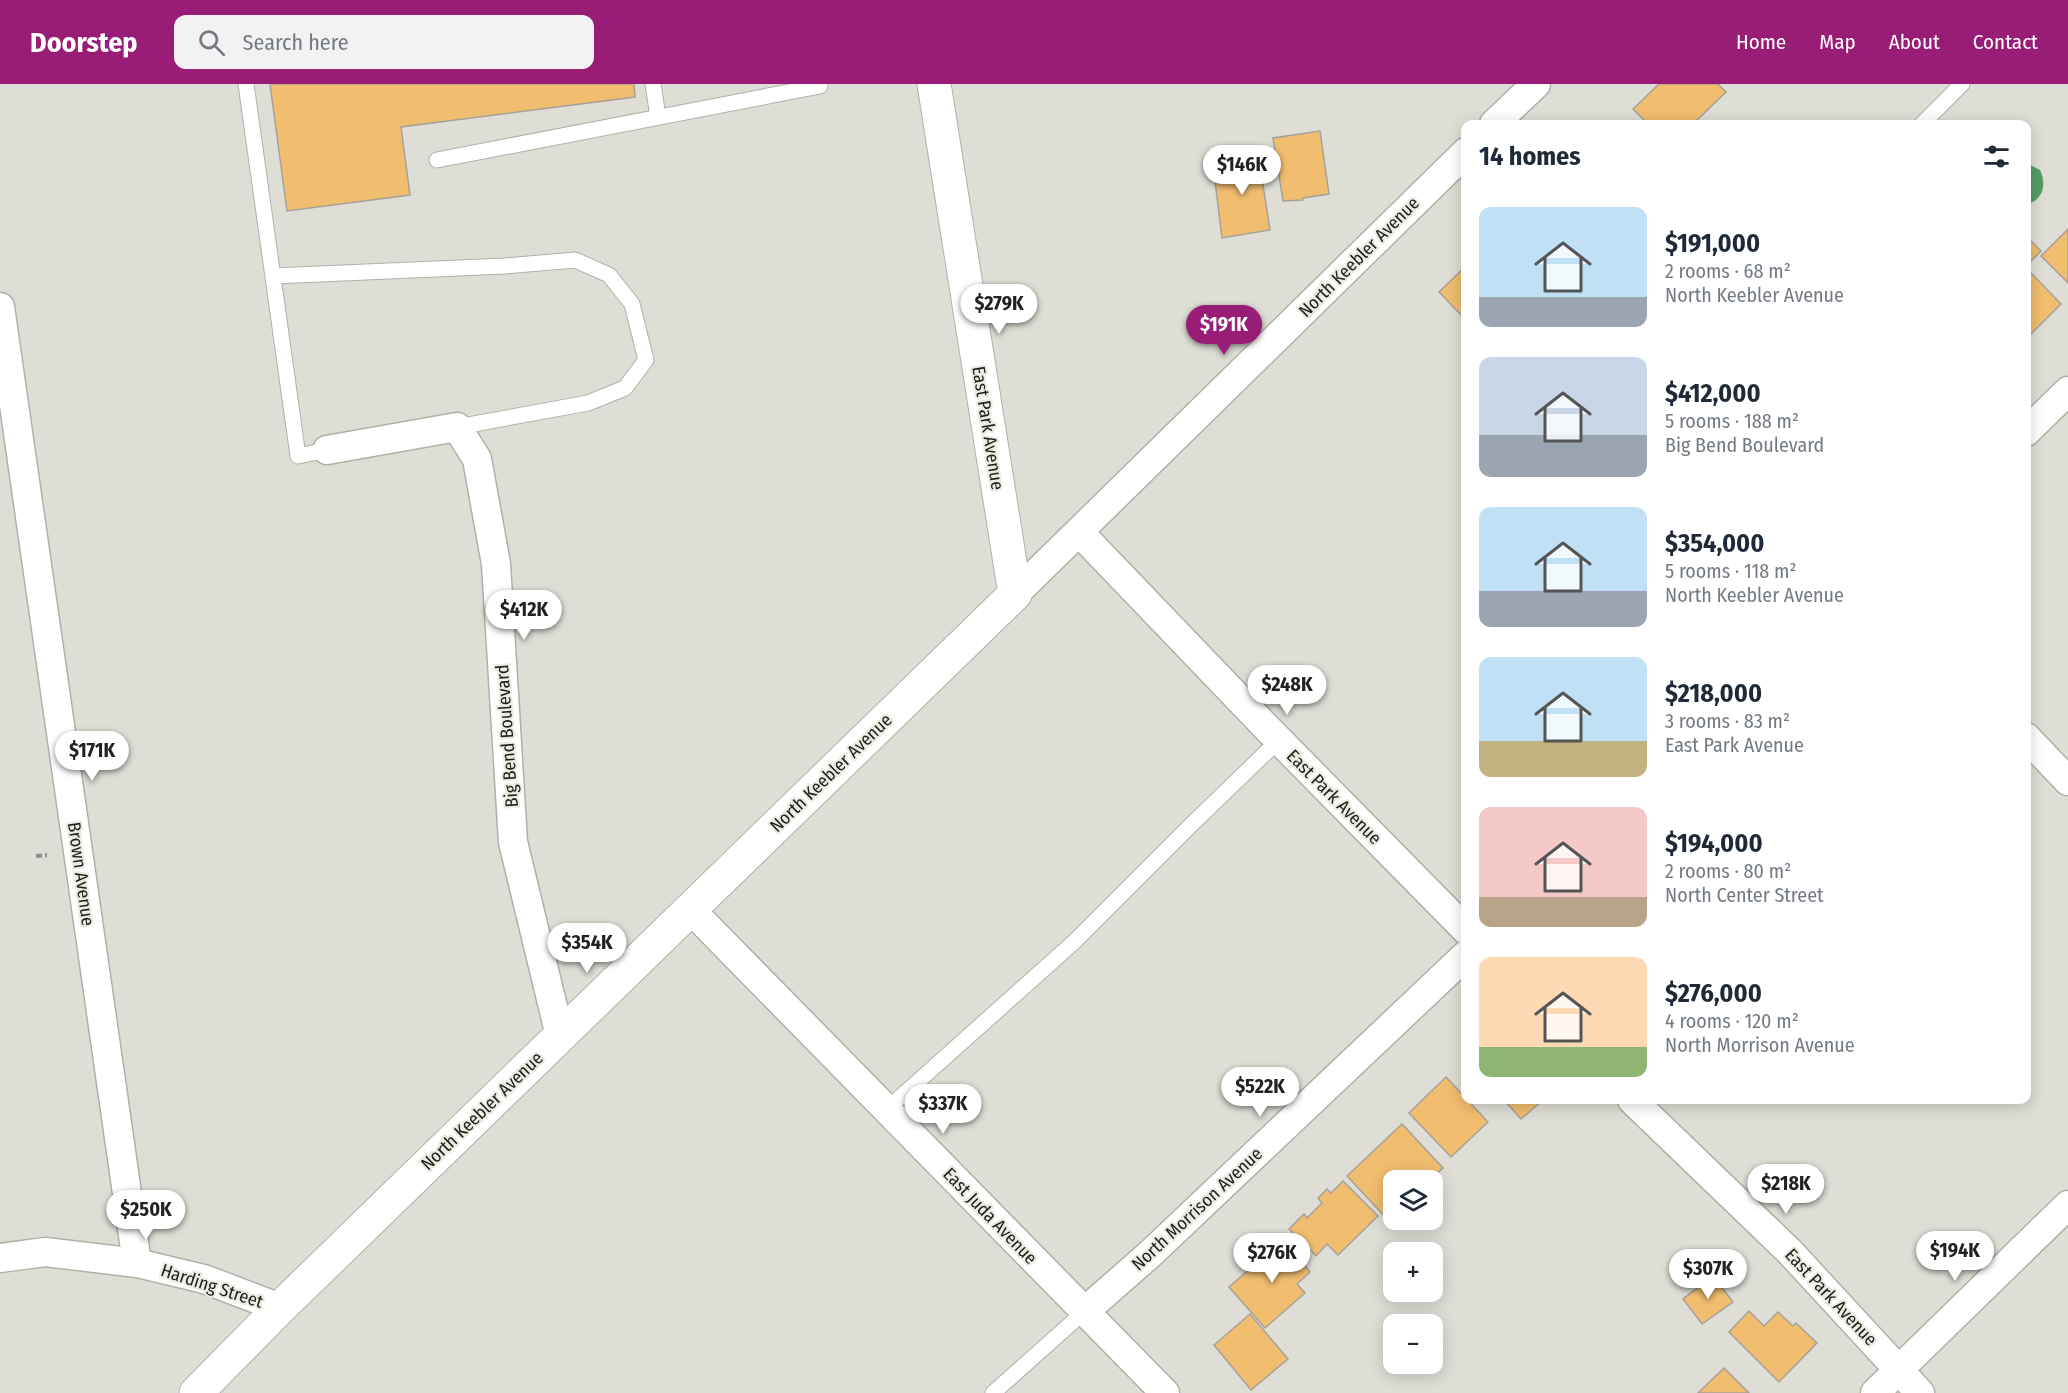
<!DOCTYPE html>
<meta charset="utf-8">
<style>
:root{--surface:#fff;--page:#f2f2f3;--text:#1f2937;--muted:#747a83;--accent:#991d76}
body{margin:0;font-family:"Fira Sans Condensed",sans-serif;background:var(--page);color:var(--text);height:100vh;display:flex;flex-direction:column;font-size:22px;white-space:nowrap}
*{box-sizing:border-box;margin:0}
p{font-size:20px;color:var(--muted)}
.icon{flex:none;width:33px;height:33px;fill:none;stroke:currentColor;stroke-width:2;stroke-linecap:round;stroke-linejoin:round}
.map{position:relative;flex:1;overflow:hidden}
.sheet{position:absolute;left:1461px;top:36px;width:570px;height:984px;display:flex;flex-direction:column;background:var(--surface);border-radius:12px;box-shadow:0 3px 15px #0003}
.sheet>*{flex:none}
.controls{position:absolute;left:1383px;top:1086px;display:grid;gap:12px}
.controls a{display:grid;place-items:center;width:60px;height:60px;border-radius:12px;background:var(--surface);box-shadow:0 3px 15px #0003;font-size:30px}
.price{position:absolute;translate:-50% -51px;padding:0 14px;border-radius:21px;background:#fff;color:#222;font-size:20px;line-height:39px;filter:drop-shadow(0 2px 3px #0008)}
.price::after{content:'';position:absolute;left:50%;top:36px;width:18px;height:14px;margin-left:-9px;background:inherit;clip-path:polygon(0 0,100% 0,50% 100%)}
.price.current{background:var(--accent);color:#fff}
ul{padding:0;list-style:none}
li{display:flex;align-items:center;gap:18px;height:150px;padding:0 18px}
li span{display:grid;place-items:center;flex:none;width:168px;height:120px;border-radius:12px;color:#555}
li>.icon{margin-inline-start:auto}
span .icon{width:72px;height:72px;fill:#fffc;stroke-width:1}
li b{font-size:26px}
h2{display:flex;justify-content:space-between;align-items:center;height:72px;padding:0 18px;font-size:26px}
header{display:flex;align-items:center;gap:36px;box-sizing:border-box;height:84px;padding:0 30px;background:var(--accent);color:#fff}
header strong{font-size:28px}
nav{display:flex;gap:33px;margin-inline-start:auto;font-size:21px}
.search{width:420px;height:54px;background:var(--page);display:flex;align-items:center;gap:15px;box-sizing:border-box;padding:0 21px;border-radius:12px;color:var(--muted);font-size:22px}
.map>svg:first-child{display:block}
.water{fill:#559e64}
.building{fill:#f1be6f;stroke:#a5a19a;stroke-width:1.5}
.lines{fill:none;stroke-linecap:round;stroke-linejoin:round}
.service-casing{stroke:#b1b0a8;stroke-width:17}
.minor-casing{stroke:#b1b0a8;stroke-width:31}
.tertiary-casing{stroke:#b1b0a8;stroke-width:35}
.path{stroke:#8f8e88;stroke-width:4;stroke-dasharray:6 3;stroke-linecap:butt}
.service{stroke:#fff;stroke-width:15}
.minor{stroke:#fff;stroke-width:28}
.tertiary{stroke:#fff;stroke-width:33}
.labels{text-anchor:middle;stroke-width:4.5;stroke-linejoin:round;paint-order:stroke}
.street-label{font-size:18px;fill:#21201d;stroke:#edece3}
</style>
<header>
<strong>Doorstep</strong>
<div class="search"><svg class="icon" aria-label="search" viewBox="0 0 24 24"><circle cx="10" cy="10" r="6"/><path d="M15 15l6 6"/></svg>Search here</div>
<nav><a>Home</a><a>Map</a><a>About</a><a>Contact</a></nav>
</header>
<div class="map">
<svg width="2068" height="1309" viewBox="0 0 2068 1309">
<rect width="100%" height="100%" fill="#dfded6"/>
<path class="water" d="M2026 79 2040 86C2047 101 2043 116 2027 120Z"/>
<g class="building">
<path d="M270 0H634L635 13 401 43 410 111 287 127Z"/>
<path d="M1659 0H1718L1726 8 1693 40H1648L1633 25Z"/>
<path d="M1320 47 1329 110 1303 114V116L1283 117 1273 54Z"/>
<path d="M1257 63 1270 146 1222 154 1214 89 1237 86 1234 66Z"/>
<path d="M2068 145V199L2041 172Z"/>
<path d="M2026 152 2041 167 2026 182Z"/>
<path d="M1466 182V236L1439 208Z"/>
<path d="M2031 189 2061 220 2028 253 2030 255 2026 259V193Z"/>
<path d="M1446 993 1488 1038 1451 1073 1409 1029Z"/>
<path d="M1504 1016H1543L1521 1035Z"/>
<path d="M1402 1040 1443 1084 1430 1096H1394V1131L1388 1136 1347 1092Z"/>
<path d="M1343 1097 1378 1132 1338 1171 1327 1160 1316 1172 1289 1145 1304 1130 1307 1134 1322 1119 1318 1114 1327 1105 1331 1109Z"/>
<path d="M1283 1156 1310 1188 1297 1200 1305 1209 1265 1244 1229 1203Z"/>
<path d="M1713 1192 1733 1218 1702 1240 1683 1215Z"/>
<path d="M1749 1227 1764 1242 1778 1228 1793 1242 1796 1239 1817 1259 1779 1298 1729 1248Z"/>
<path d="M1250 1230 1288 1275 1251 1306 1214 1261Z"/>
<path d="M1724 1284 1749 1309H1698Z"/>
</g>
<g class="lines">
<defs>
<g id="service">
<path d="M246 0 298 372 327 366"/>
<path d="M653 0 658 33"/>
<path d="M1922 40 1962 0"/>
<path d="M437 76 820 2"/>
<path d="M273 192 505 182 575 176 609 191 632 220 646 276 625 304 588 319 457 343"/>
<path d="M886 1026 1074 858 1190 742 1279 656"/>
<path d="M993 1309 1084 1228"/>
</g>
<g id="minor">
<path d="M1494 40 1536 0"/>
<path d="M0 223 137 1179"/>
<path d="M2026 348 2068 307"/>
<path d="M327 366 457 343 477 375 496 480 513 758 560 952"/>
<path d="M1079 448 1267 644 1466 846"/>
<path d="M1015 510 1466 68"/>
<path d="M2026 653 2068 697"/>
<path d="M690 825 1165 1309"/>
<path d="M1632 1016 1790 1168 1920 1309"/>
<path d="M0 1174 45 1168 137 1179 204 1195 280 1224"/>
<path d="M1084 1228 1150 1170 1466 871"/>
<path d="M1875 1309 2068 1121"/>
</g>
<path id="tertiary" d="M196 1309 280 1224 1015 510 934 0"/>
</defs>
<use href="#service" class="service-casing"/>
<use href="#minor" class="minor-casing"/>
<use href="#tertiary" class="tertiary-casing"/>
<path class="path" d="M36 772 47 771"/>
<use href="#service" class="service"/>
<use href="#minor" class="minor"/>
<use href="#tertiary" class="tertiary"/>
</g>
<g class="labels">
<g class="street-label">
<text transform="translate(1359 173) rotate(-45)" y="6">North Keebler Avenue</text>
<text transform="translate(988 344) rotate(81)" y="6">East Park Avenue</text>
<text transform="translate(507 652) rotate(-94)" y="6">Big Bend Boulevard</text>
<text transform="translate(831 689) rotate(-44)" y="6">North Keebler Avenue</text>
<text transform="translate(1334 713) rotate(45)" y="6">East Park Avenue</text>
<text transform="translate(81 790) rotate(82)" y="6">Brown Avenue</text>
<text transform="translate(482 1027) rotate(-44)" y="6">North Keebler Avenue</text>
<text transform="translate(1197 1125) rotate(-43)" y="6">North Morrison Avenue</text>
<text transform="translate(990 1132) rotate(46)" y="6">East Juda Avenue</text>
<text transform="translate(212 1202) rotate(18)" y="6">Harding Street</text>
<text transform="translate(1831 1213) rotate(47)" y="6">East Park Avenue</text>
</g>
</g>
</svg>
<div class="controls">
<a><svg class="icon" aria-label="layers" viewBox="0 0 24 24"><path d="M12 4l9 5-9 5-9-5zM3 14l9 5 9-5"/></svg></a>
<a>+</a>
<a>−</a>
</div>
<b class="price" style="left:1242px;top:112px">$146K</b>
<b class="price" style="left:999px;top:251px">$279K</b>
<b class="price current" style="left:1224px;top:272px">$191K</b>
<b class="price" style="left:524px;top:557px">$412K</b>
<b class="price" style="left:1287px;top:632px">$248K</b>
<b class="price" style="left:92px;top:698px">$171K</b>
<b class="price" style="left:587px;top:890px">$354K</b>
<b class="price" style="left:1260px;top:1034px">$522K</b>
<b class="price" style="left:943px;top:1051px">$337K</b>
<b class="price" style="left:1786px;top:1131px">$218K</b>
<b class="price" style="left:146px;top:1157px">$250K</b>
<b class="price" style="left:1955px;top:1198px">$194K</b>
<b class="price" style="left:1272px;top:1200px">$276K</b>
<b class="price" style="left:1708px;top:1216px">$307K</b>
<section class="sheet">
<h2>14 homes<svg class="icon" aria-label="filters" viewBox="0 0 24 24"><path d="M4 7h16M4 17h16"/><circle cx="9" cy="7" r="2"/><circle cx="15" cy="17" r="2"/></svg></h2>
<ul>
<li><span style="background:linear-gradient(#bfe0f5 75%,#9aa5b1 0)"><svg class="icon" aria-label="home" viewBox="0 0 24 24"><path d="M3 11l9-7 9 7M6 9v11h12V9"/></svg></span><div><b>$191,000</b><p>2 rooms · 68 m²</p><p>North Keebler Avenue</p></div></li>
<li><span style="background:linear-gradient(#c9d6e8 65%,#9aa5b1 0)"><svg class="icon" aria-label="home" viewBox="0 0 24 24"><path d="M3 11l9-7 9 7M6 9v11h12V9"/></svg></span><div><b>$412,000</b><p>5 rooms · 188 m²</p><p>Big Bend Boulevard</p></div></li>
<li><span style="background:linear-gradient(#bfe0f5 70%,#9aa5b1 0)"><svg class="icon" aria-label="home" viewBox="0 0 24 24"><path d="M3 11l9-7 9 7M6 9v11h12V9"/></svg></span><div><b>$354,000</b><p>5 rooms · 118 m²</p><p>North Keebler Avenue</p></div></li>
<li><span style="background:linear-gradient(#bfe0f5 70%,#c2b280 0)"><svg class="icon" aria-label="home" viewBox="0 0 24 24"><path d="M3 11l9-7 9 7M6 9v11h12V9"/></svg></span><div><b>$218,000</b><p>3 rooms · 83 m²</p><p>East Park Avenue</p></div></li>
<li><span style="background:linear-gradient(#f6c9c9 75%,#b9a48a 0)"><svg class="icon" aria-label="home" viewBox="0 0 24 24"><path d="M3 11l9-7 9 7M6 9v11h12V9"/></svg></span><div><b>$194,000</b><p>2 rooms · 80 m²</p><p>North Center Street</p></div></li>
<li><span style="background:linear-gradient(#ffd9b3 75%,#8fb573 0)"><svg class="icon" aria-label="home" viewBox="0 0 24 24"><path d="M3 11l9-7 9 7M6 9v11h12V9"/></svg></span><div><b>$276,000</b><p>4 rooms · 120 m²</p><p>North Morrison Avenue</p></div></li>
</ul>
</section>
</div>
